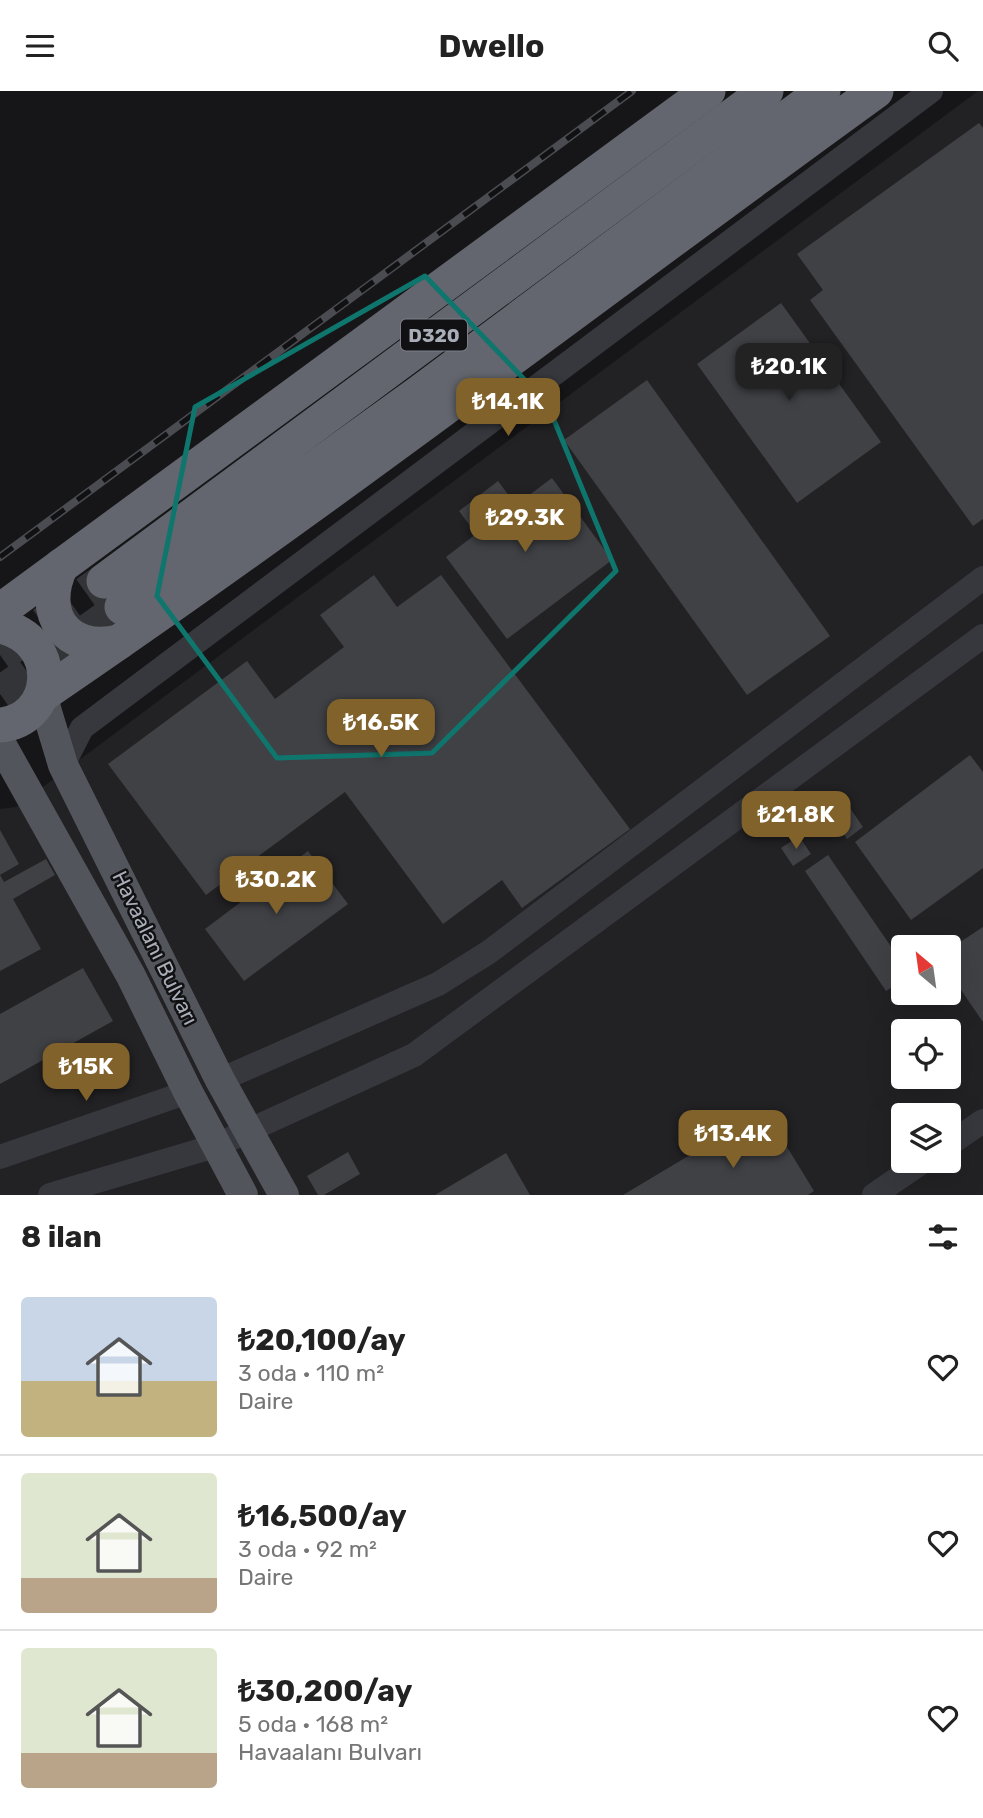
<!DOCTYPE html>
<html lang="tr">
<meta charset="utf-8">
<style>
:root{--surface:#fff;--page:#f6f6f6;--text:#222;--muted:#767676;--line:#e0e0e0;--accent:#80622a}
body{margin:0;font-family:Rubik,sans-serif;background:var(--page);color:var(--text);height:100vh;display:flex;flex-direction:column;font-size:26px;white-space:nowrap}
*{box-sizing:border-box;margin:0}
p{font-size:23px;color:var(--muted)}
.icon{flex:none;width:38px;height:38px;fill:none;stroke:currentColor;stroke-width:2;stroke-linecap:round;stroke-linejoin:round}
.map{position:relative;height:1104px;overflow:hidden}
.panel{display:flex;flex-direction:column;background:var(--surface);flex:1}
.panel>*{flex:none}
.needle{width:46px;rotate:331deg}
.controls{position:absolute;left:891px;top:844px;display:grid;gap:14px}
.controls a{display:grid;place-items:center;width:70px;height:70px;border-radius:7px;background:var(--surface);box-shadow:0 7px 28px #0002;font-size:35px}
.price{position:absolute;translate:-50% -60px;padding:0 16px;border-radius:14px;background:var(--accent);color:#fff;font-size:23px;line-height:46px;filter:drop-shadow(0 2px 4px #0008)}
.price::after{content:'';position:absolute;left:50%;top:42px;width:21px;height:16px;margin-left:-10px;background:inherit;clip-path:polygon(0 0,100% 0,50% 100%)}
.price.active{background:#222;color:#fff}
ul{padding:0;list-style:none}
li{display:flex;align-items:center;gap:21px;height:175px;padding:0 21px}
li+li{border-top:2px solid var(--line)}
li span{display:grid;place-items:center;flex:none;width:196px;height:140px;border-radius:7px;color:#555}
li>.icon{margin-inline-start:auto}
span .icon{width:84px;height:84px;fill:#fffc;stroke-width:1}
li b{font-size:30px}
h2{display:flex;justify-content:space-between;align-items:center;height:84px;padding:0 21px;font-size:30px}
header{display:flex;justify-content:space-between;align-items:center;height:91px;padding:0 21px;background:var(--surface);font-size:32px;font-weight:700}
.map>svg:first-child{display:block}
.built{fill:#222225;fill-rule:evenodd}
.building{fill:#404145}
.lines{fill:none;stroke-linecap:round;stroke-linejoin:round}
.highway-tunnel{stroke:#333438;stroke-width:35;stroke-dasharray:35 18;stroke-linecap:butt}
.minor{stroke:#37383d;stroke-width:24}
.major{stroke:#53555c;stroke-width:30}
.highway{stroke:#63666e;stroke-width:35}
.rail-casing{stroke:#4a4c52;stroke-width:8}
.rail{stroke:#111113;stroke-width:5;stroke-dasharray:16;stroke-linecap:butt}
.marked{fill:none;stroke:#0f766e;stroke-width:5;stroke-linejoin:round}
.labels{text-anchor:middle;stroke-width:5;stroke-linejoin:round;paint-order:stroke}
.shield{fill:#111113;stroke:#7b7e86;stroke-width:2}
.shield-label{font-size:19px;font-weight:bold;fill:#a8adb8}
.street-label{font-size:21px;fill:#a8adb8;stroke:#111113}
</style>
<header><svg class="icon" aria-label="menu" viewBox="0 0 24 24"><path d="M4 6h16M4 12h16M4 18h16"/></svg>Dwello<svg class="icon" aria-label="search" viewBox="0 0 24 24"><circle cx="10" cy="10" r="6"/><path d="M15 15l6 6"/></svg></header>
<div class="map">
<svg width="983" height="1104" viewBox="0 0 983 1104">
<rect width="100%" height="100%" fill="#161618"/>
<path class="built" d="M978 0H983V1104H0V718L16 716ZM903 856H948V901H903ZM903 940H948V985H903ZM903 1024H948V1069H903Z"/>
<g class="building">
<path d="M979 32 983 37V428L973 435 810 209 823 199 797 163Z"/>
<path d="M781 212 881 351 797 412 697 273Z"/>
<path d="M647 289 830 545 747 604 564 349Z"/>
<path d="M552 387 612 469 507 548 446 466 476 443 459 420 498 390 516 414Z"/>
<path d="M374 484 397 516 441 484 630 738 522 817 502 789 443 833 345 701 206 804 108 673 247 570 275 608 344 556 320 524Z"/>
<path d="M970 664 983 681V777L911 829 855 751Z"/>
<path d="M839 701 863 736 847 748 823 712Z"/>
<path d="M0 739 19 773 0 784 4 791 46 768 55 784 13 808 41 858 0 880Z"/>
<path d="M799 745 811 763 793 775 781 757Z"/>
<path d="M308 760 348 813 244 890 205 838Z"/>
<path d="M828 764 903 873V889L886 900 805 780Z"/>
<path d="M983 836V931L948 880V859Z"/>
<path d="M83 877 113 930 0 993V923Z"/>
<path d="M740 1034 751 1053 776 1038 814 1100 808 1104H623Z"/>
<path d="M348 1061 360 1083 324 1104H318L307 1085Z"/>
<path d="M506 1062 530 1104H435Z"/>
</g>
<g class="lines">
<g class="highway-tunnel">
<path d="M0 564 104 490"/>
<path d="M0 603 122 516"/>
</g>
<g class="minor">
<path d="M63 674 82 637 931 0"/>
<path d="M220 989 438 893 489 861 983 487"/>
<path d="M948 1054 983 1030"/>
<path d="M0 1066 188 1001"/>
<path d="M50 1104 215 1055 414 964 983 545"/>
<path d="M874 1104 925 1069"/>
</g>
<g class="major">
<path d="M42 604 63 674 220 989 284 1104"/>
<path d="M0 651 131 885 188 1001 243 1104"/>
</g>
<g class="highway">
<path d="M61 475C38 523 66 563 119 551"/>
<path d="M104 490 766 0"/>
<path d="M122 516 419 302 823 0"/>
<path d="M0 520 708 0"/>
<path d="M0 535C64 549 55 630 0 634"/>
<path d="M42 604C326 411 598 201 876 0"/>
</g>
<defs>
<path id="rail" d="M0 466 632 0"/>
</defs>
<use href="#rail" class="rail-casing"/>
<use href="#rail" class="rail"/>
</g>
<path class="marked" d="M425 185 547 312 616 480 432 662 277 667 157 505 195 316Z"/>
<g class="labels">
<rect class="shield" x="401" y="228.5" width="66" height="31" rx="5"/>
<g class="shield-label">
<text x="434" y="251">D320</text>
</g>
<g class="street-label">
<text transform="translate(155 857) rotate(64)" y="7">Havaalanı Bulvarı</text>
</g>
</g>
</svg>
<div class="controls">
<a><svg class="needle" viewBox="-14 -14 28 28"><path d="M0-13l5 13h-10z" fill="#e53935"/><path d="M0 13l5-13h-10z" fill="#767676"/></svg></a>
<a><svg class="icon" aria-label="locate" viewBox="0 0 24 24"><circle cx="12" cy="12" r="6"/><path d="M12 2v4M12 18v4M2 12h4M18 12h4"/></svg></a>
<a><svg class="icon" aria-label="layers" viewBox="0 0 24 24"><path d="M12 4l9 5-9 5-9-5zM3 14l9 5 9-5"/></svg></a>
</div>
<b class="price active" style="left:789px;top:312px">₺20.1K</b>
<b class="price" style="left:508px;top:347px">₺14.1K</b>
<b class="price" style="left:525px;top:463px">₺29.3K</b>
<b class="price" style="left:381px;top:668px">₺16.5K</b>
<b class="price" style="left:796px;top:760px">₺21.8K</b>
<b class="price" style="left:276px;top:825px">₺30.2K</b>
<b class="price" style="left:86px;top:1012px">₺15K</b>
<b class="price" style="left:733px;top:1079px">₺13.4K</b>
</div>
<section class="panel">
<h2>8 ilan<svg class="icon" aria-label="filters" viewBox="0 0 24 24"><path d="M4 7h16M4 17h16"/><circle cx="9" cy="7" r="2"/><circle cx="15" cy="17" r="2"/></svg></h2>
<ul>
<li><span style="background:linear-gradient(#c9d6e8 60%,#c2b280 0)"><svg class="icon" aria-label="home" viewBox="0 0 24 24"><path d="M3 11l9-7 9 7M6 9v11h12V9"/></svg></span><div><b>₺20,100/ay</b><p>3 oda · 110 m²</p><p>Daire</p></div><svg class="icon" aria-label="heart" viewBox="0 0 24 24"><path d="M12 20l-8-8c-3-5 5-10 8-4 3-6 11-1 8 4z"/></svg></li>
<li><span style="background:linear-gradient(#dfe7d0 75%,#b9a48a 0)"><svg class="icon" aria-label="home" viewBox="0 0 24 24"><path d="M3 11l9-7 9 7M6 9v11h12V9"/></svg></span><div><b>₺16,500/ay</b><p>3 oda · 92 m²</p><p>Daire</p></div><svg class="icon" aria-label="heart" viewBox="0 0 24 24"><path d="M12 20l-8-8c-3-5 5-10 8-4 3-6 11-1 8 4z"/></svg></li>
<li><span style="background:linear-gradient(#dfe7d0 75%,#b9a48a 0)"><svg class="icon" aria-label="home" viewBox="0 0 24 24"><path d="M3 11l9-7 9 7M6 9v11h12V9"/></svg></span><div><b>₺30,200/ay</b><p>5 oda · 168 m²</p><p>Havaalanı Bulvarı</p></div><svg class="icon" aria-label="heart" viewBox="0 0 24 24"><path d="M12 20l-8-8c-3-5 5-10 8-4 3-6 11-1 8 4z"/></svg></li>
</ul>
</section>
